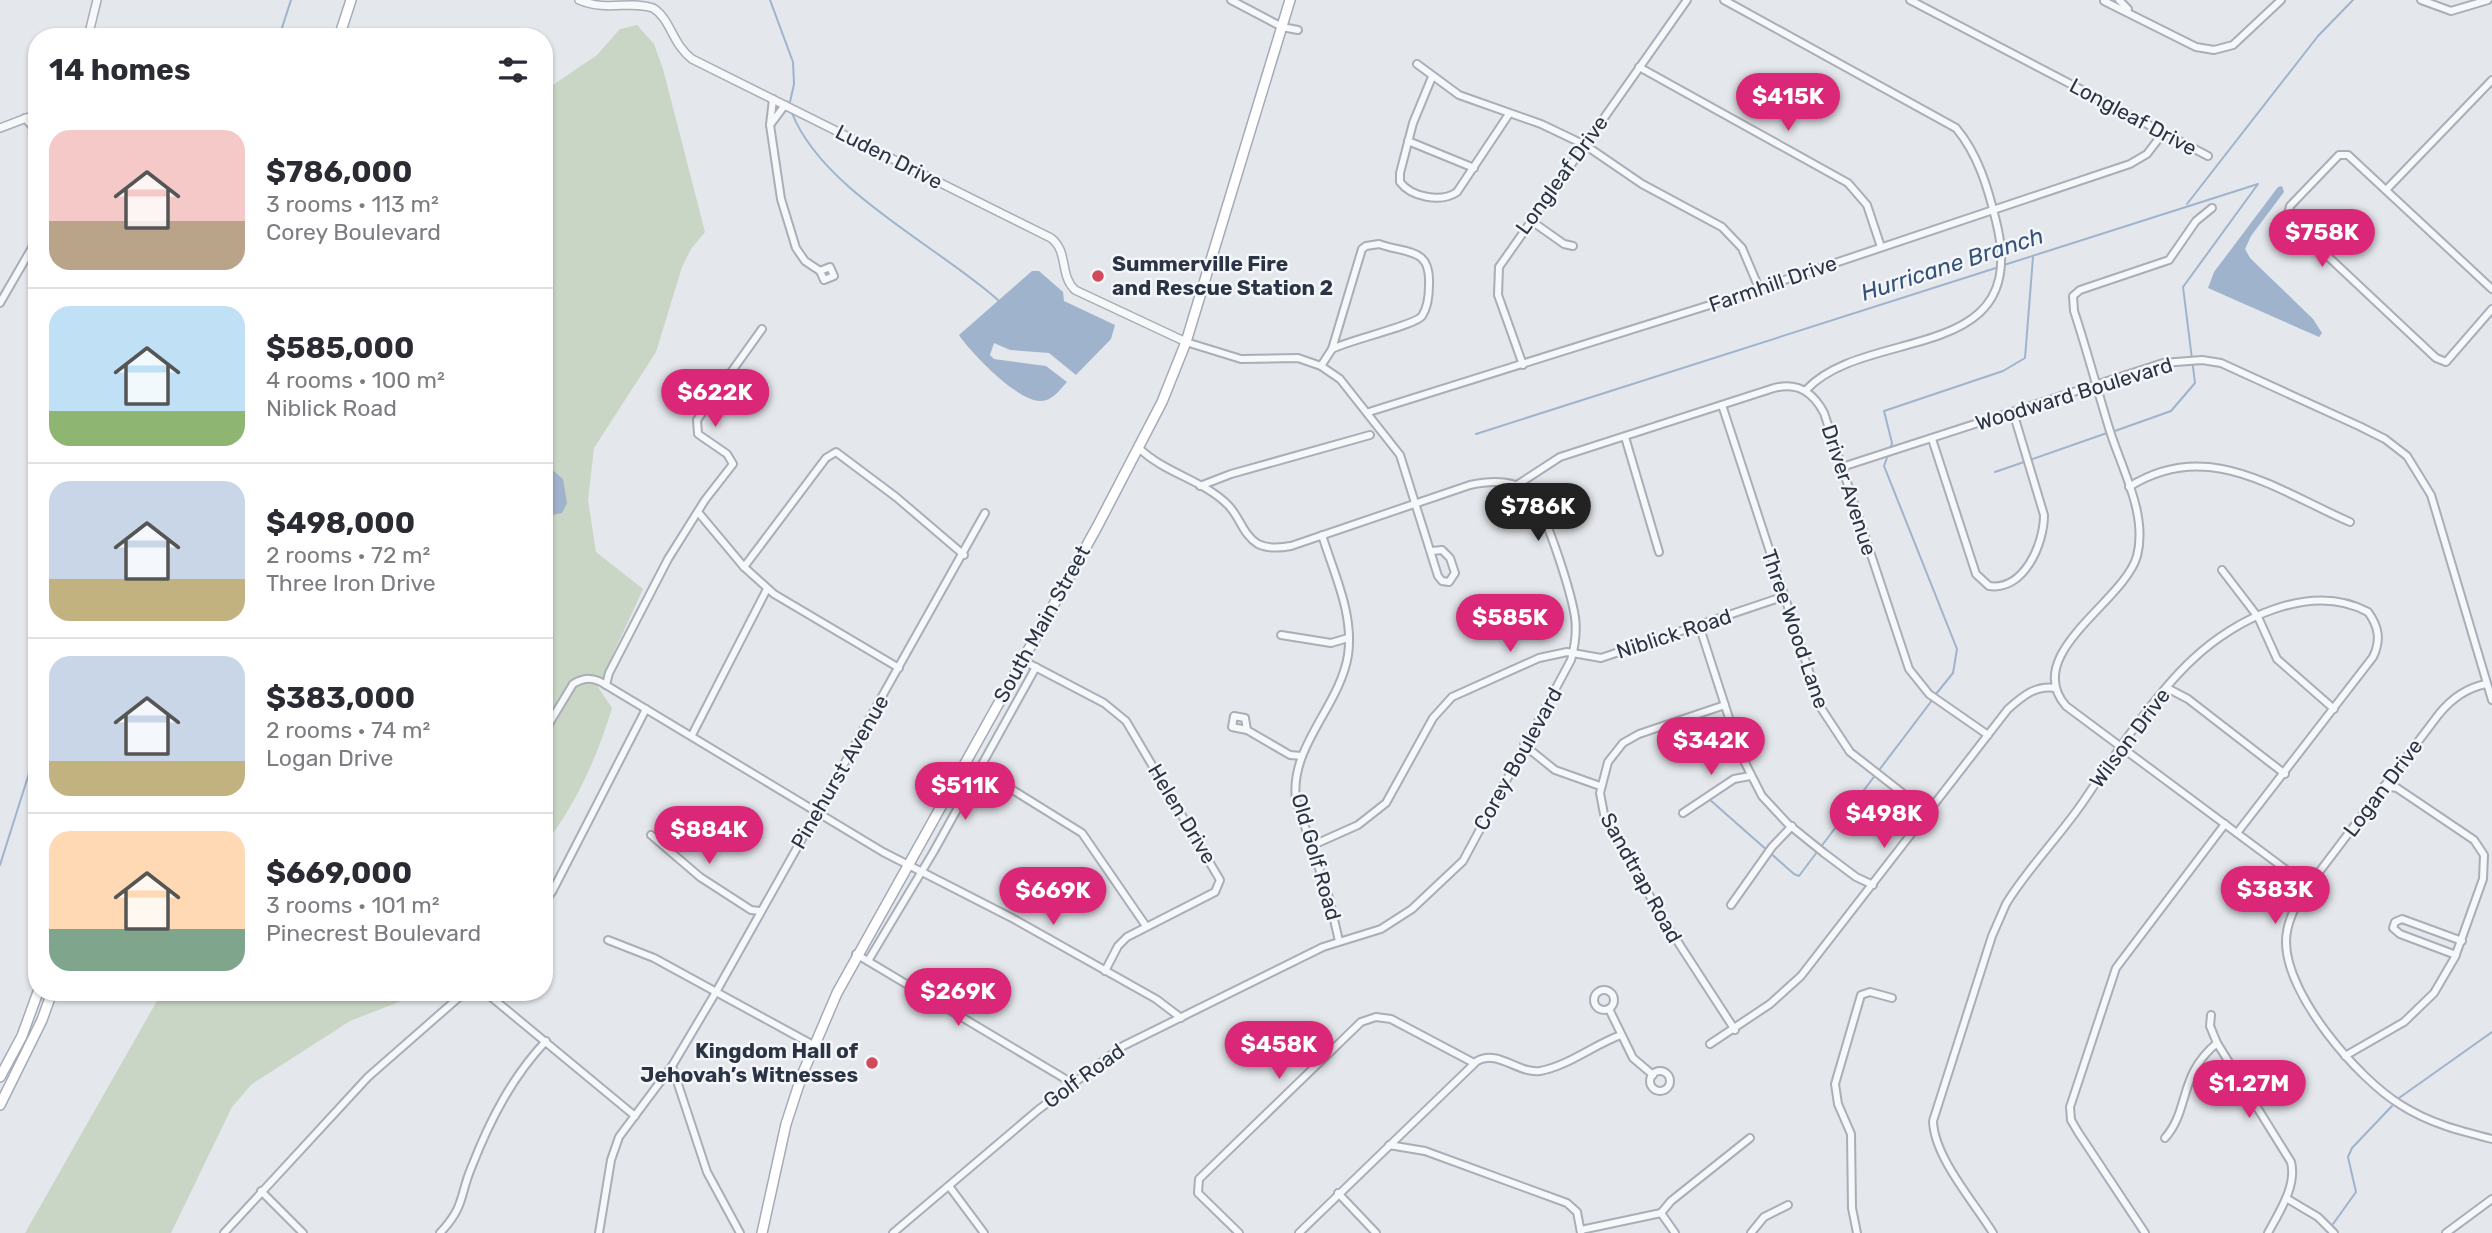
<!DOCTYPE html>
<meta charset="utf-8">
<style>
:root{--surface:#fff;--page:#f2f2f3;--text:#2b2b33;--muted:#7c7c81;--line:#e1e1e2;--accent:#db2777}
body{margin:0;font-family:Rubik,sans-serif;background:var(--page);color:var(--text);height:100vh;display:flex;flex-direction:column;font-size:26px;white-space:nowrap}
*{box-sizing:border-box;margin:0}
p{font-size:23px;color:var(--muted)}
.icon{flex:none;width:38px;height:38px;fill:none;stroke:currentColor;stroke-width:2;stroke-linecap:round;stroke-linejoin:round}
.map{position:relative;flex:1;overflow:hidden}
.drawer{position:absolute;left:28px;top:28px;width:525px;height:973px;display:flex;flex-direction:column;background:var(--surface);border-radius:28px;box-shadow:0 2px 5px #0004}
.drawer>*{flex:none}
.price{position:absolute;translate:-50% -60px;padding:0 16px;border-radius:24px;background:var(--accent);color:#fff;font-size:23px;line-height:46px;filter:drop-shadow(0 2px 4px #0008)}
.price::after{content:'';position:absolute;left:50%;top:42px;width:21px;height:16px;margin-left:-10px;background:inherit;clip-path:polygon(0 0,100% 0,50% 100%)}
.price.active{background:#222;color:#fff}
ul{padding:0;list-style:none}
li{display:flex;align-items:center;gap:21px;height:175px;padding:0 21px}
li+li{border-top:2px solid var(--line)}
li span{display:grid;place-items:center;flex:none;width:196px;height:140px;border-radius:21px;color:#555}
li>.icon{margin-inline-start:auto}
span .icon{width:84px;height:84px;fill:#fffc;stroke-width:1}
li b{font-size:30px}
h2{display:flex;justify-content:space-between;align-items:center;height:84px;padding:0 21px;font-size:30px}
.map>svg:first-child{display:block}
.green{fill:#c9d6c5}
.water{fill:#9fb4cc}
.lines{fill:none;stroke-linecap:round;stroke-linejoin:round}
.stream{stroke:#9fb4cc;stroke-width:2}
.minor-casing{stroke:#a9aeb7;stroke-width:10}
.tertiary-casing{stroke:#a9aeb7;stroke-width:10}
.primary-casing{stroke:#a3abb8;stroke-width:12}
.minor{stroke:#f7f8fa;stroke-width:6}
.tertiary{stroke:#f7f8fa;stroke-width:7}
.primary{stroke:#fff;stroke-width:9}
.poi-dot{fill:#d1495b;stroke:#f4f6f9;stroke-width:2.5}
.labels{text-anchor:middle;stroke-width:5;stroke-linejoin:round;paint-order:stroke}
.street-label{font-size:21px;fill:#2b3445;stroke:#f4f6f9}
.poi-label{font-size:21px;font-weight:bold;fill:#2b3445;stroke:#f4f6f9;text-anchor:start}
.water-label{font-size:23px;font-style:italic;fill:#34527a;stroke:#f4f6f9}
</style>
<div class="map">
<svg width="2492" height="1233" viewBox="0 0 2492 1233">
<rect width="100%" height="100%" fill="#e4e7ec"/>
<g class="green">
<path d="M637 25 654 44 663 69 705 232 691 249 682 267 656 352 594 448 588 500 596 552 643 589 598 687 612 708C598 755 575 807 544 845V91L597 55 620 29Z"/>
<path d="M162 992H411L399 1002 350 1021 252 1084 232 1107 171 1233H25Z"/>
</g>
<g class="water">
<path d="M2282 186 2284 192 2251 236 2245 249 2250 258 2313 319 2322 333 2319 337 2208 288 2214 272 2278 187Z"/>
<path d="M1032 271H1039L1063 292 1064 301 1115 325 1111 339 1076 375 1049 353 1010 350 994 343 990 355 994 359 1046 366 1067 382C1060 390 1052 401 1041 401 1018 402 971 353 959 335Z"/>
<path d="M544 463 563 479 567 503 562 513 552 515 544 509Z"/>
</g>
<g class="lines">
<g class="stream">
<path d="M770 0 793 62 794 84 790 102"/>
<path d="M279 37 291 0"/>
<path d="M792 113C822 190 939 247 998 300"/>
<path d="M2187 204 2318 36 2353 0"/>
<path d="M2004 265 2258 184 2183 287 2195 383 2171 411 2112 432"/>
<path d="M1476 434 1999 267"/>
<path d="M1890 450 1892 443 1884 411 2003 371 2025 358 2033 257"/>
<path d="M1888 455 1884 466 1957 649 1953 673 1936 694"/>
<path d="M2030 460 2107 433"/>
<path d="M1995 472 2024 462"/>
<path d="M1709 799 1794 874 1799 876 1817 852"/>
<path d="M1820 848 1933 699"/>
<path d="M0 865 37 748"/>
<path d="M2399 1098 2492 1032"/>
<path d="M2333 1224 2356 1192 2348 1157 2352 1148 2392 1106"/>
</g>
<defs>
<g id="minor">
<path d="M1231 0 1282 27 1298 30"/>
<path d="M1724 0 1956 128C1978 154 1988 188 1996 221 2033 367 1866 325 1806 390"/>
<path d="M1910 0 2208 156"/>
<path d="M2119 0 2128 9"/>
<path d="M2421 0 2451 11 2488 0"/>
<path d="M2104 1 2196 47 2214 50 2233 45 2281 0"/>
<path d="M1417 64 1459 95 1541 124 1585 145 1642 184 1722 227 1742 248 1759 288"/>
<path d="M1639 67 1848 183 1867 205 1881 247"/>
<path d="M1432 77 1413 123 1400 173V182C1411 197 1441 203 1457 192L1509 114"/>
<path d="M773 99 770 125 781 199 796 248 805 261 820 271 824 280 834 276 830 267 820 271"/>
<path d="M25 118 37 132"/>
<path d="M770 125 785 105"/>
<path d="M1408 141 1474 168"/>
<path d="M2386 190 2492 80"/>
<path d="M2212 208 2196 221 2169 260 2080 290 2073 296 2074 311C2087 350 2097 389 2109 428 2121 468 2148 514 2137 556 2124 602 2021 654 2066 706L2308 886"/>
<path d="M1530 220 1564 244 1573 246"/>
<path d="M1379 244C1407 254 1431 247 1429 285 1429 295 1428 307 1422 316 1416 325 1349 340 1332 349L1362 249 1366 246Z"/>
<path d="M2492 289 2348 155H2339L2290 206 2287 218 2436 358 2446 362 2492 309"/>
<path d="M0 303 37 239"/>
<path d="M762 329 697 420 698 434 727 454 733 464 705 500 668 559 609 673 606 685 883 852 1012 918 1156 999 1181 1018"/>
<path d="M1186 342 1241 359 1298 358 1321 366 1340 379 1400 455 1438 576 1442 581 1449 582 1455 573 1450 558 1442 550 1432 551"/>
<path d="M1523 365 1498 295 1499 267 1687 0"/>
<path d="M1321 366 1332 349"/>
<path d="M1722 405 1821 708 1850 752 1928 813"/>
<path d="M1369 412 1713 304 2130 164 2147 154 2163 133"/>
<path d="M1625 437 1659 552"/>
<path d="M1932 439 1976 574 1989 586C2024 591 2044 544 2044 515L2013 412"/>
<path d="M1842 467 2163 363 2202 360 2221 363 2359 426 2385 439 2407 456 2431 495 2492 700"/>
<path d="M1517 485 1560 457 1774 388C1798 382 1813 392 1824 413L1909 669 1929 694 1988 735"/>
<path d="M1200 486 1231 474 1370 435"/>
<path d="M2129 487C2208 437 2276 490 2350 522"/>
<path d="M698 512 744 567 774 594 899 668"/>
<path d="M1322 535C1334 574 1354 614 1348 655 1340 706 1289 747 1296 800L1329 898 1339 941"/>
<path d="M744 567 826 458 836 452 896 497 964 555"/>
<path d="M2222 570 2258 617 2277 659 2334 709"/>
<path d="M1699 625 1741 755 1762 796 1788 824 1824 853 1856 877 1873 885"/>
<path d="M1281 635 1331 643 1348 638"/>
<path d="M1022 660 1104 703 1126 721 1220 880 1215 892 1127 937 1118 946 1105 971"/>
<path d="M2486 684C2466 688 2452 698 2439 714L2304 892C2295 907 2286 923 2286 942 2286 995 2358 1079 2401 1105 2429 1123 2460 1131 2492 1139"/>
<path d="M2167 688 2188 699 2285 774"/>
<path d="M1725 705 1639 734 1623 743 1608 762 1600 793 1604 814 1661 916 1735 1030"/>
<path d="M1247 730 1232 727 1234 716 1245 718 1247 730 1290 755 1302 756"/>
<path d="M544 732 573 684C585 677 594 677 606 685"/>
<path d="M692 735 767 589"/>
<path d="M1524 745 1555 770 1600 786"/>
<path d="M979 769 1082 833 1146 926"/>
<path d="M1683 813 1734 779 1750 776"/>
<path d="M651 835 700 877 751 910 760 911"/>
<path d="M1311 846 1358 825 1386 803 1433 718 1452 697 1539 658 1567 652 1601 658 1782 597"/>
<path d="M544 902 552 892 646 709"/>
<path d="M1731 905 1772 847 1792 826"/>
<path d="M608 940 654 958 813 1045"/>
<path d="M856 954 1072 1083"/>
<path d="M2456 955 2400 934 2393 928 2395 922 2402 919 2462 941"/>
<path d="M868 961 934 851 1036 667"/>
<circle cx="1604" cy="1000" r="10"/>
<path d="M485 992 635 1116"/>
<path d="M1609 1009 1633 1058 1653 1075"/>
<path d="M2211 1015 2210 1026 2217 1043 2291 1162C2297 1186 2279 1212 2268 1233"/>
<path d="M1710 1044 1770 1004 1801 976 2008 709C2023 696 2035 685 2056 688"/>
<path d="M2345 1056 2404 1022 2434 993 2455 957 2483 879 2484 855 2474 840 2397 788 2384 786"/>
<path d="M672 1066 707 1172 740 1233"/>
<circle cx="1660" cy="1081" r="10"/>
<path d="M2165 1138C2190 1110 2178 1075 2217 1043"/>
<path d="M1389 1145 1425 1151 1567 1203 1577 1212 1581 1233"/>
<path d="M949 1186 984 1233"/>
<path d="M261 1191 303 1233"/>
<path d="M1338 1193 1376 1233"/>
<path d="M2286 1198 2318 1217 2334 1233"/>
<path d="M1661 1213 1675 1233"/>
<path d="M1581 1230 1661 1213 1671 1201 1750 1138"/>
<path d="M224 1233 368 1077 465 992"/>
<path d="M440 1233C466 1205 459 1196 472 1166 490 1120 512 1077 546 1041"/>
<path d="M599 1233 611 1160 619 1137 672 1066 716 992 985 513"/>
<path d="M893 1233 1038 1110 1123 1046 1323 947 1381 929 1412 909 1463 861 1571 660C1575 646 1577 632 1575 617 1571 593 1545 505 1527 491 1511 479 1489 481 1470 485L1291 546C1280 548 1268 549 1258 544 1243 535 1240 517 1228 505 1203 480 1165 473 1140 449"/>
<path d="M1239 1233 1198 1193 1199 1179 1361 1022 1376 1017 1391 1019 1474 1063"/>
<path d="M1299 1233 1477 1061C1498 1049 1518 1074 1540 1071 1568 1066 1595 1044 1621 1035"/>
<path d="M1751 1233 1764 1217 1788 1205"/>
<path d="M1857 1233 1852 1208 1851 1134 1838 1104 1835 1084 1861 995 1870 992 1892 998"/>
<path d="M1993 1233C1974 1202 1934 1157 1933 1121L1992 936 2006 904C2028 868 2059 837 2083 802 2112 759 2155 694 2193 659 2235 619 2311 581 2368 612 2379 627 2381 640 2373 657L2237 833"/>
<path d="M2145 1233 2078 1132 2071 1120 2070 1107 2116 968 2225 824"/>
<path d="M2446 1233 2492 1199"/>
</g>
<g id="tertiary">
<path d="M579 0C607 12 631 0 653 8 671 19 672 44 692 59L1051 238C1069 252 1059 275 1075 290L1186 342"/>
<path d="M88 37 97 0"/>
<path d="M0 128 37 114"/>
</g>
<g id="primary">
<path d="M339 37 351 0"/>
<path d="M0 1077 22 1036 38 992"/>
<path d="M0 1105 42 1020 52 992"/>
<path d="M762 1233 786 1124 802 1075 837 993 1097 527 1162 402 1186 342 1290 0"/>
</g>
</defs>
<use href="#minor" class="minor-casing"/>
<use href="#tertiary" class="tertiary-casing"/>
<use href="#primary" class="primary-casing"/>
<use href="#minor" class="minor"/>
<use href="#tertiary" class="tertiary"/>
<use href="#primary" class="primary"/>
</g>
<g class="poi-dot">
<circle cx="1098" cy="276" r="7"/>
<circle cx="872" cy="1063" r="7"/>
</g>
<g class="labels">
<g class="street-label">
<text transform="translate(2133 117) rotate(28)" y="7">Longleaf Drive</text>
<text transform="translate(889 157) rotate(27)" y="7">Luden Drive</text>
<text transform="translate(1562 175) rotate(-54)" y="7">Longleaf Drive</text>
<text transform="translate(1773 284) rotate(-19)" y="7">Farmhill Drive</text>
<text transform="translate(2074 394) rotate(-17)" y="7">Woodward Boulevard</text>
<text transform="translate(1849 490) rotate(72)" y="7">Driver Avenue</text>
<text transform="translate(1042 624) rotate(-61)" y="7">South Main Street</text>
<text transform="translate(1795 629) rotate(71)" y="7">Three Wood Lane</text>
<text transform="translate(1674 634) rotate(-18)" y="7">Niblick Road</text>
<text transform="translate(2130 738) rotate(-53)" y="7">Wilson Drive</text>
<text transform="translate(1518 759) rotate(-61)" y="7">Corey Boulevard</text>
<text transform="translate(840 772) rotate(-60)" y="7">Pinehurst Avenue</text>
<text transform="translate(2383 788) rotate(-53)" y="7">Logan Drive</text>
<text transform="translate(1182 814) rotate(59)" y="7">Helen Drive</text>
<text transform="translate(1316 857) rotate(74)" y="7">Old Golf Road</text>
<text transform="translate(1641 878) rotate(61)" y="7">Sandtrap Road</text>
<text transform="translate(1084 1076) rotate(-36)" y="7">Golf Road</text>
</g>
<g class="poi-label">
<text x="1112" y="271">Summerville Fire<tspan x="1112" dy="24">and Rescue Station 2</tspan></text>
<text x="858" y="1058" text-anchor="end">Kingdom Hall of<tspan x="858" dy="24">Jehovah’s Witnesses</tspan></text>
</g>
<g class="water-label">
<text transform="translate(1952 264) rotate(-18)" y="8">Hurricane Branch</text>
</g>
</g>
</svg>
<b class="price" style="left:1788px;top:133px">$415K</b>
<b class="price" style="left:2322px;top:269px">$758K</b>
<b class="price" style="left:715px;top:429px">$622K</b>
<b class="price active" style="left:1538px;top:543px">$786K</b>
<b class="price" style="left:1510px;top:654px">$585K</b>
<b class="price" style="left:1711px;top:777px">$342K</b>
<b class="price" style="left:965px;top:822px">$511K</b>
<b class="price" style="left:1884px;top:850px">$498K</b>
<b class="price" style="left:709px;top:866px">$884K</b>
<b class="price" style="left:2275px;top:926px">$383K</b>
<b class="price" style="left:1053px;top:927px">$669K</b>
<b class="price" style="left:958px;top:1028px">$269K</b>
<b class="price" style="left:1279px;top:1081px">$458K</b>
<b class="price" style="left:2249px;top:1120px">$1.27M</b>
<section class="drawer">
<h2>14 homes<svg class="icon" aria-label="filters" viewBox="0 0 24 24"><path d="M4 7h16M4 17h16"/><circle cx="9" cy="7" r="2"/><circle cx="15" cy="17" r="2"/></svg></h2>
<ul>
<li><span style="background:linear-gradient(#f6c9c9 65%,#b9a48a 0)"><svg class="icon" aria-label="home" viewBox="0 0 24 24"><path d="M3 11l9-7 9 7M6 9v11h12V9"/></svg></span><div><b>$786,000</b><p>3 rooms · 113 m²</p><p>Corey Boulevard</p></div></li>
<li><span style="background:linear-gradient(#bfe0f5 75%,#8fb573 0)"><svg class="icon" aria-label="home" viewBox="0 0 24 24"><path d="M3 11l9-7 9 7M6 9v11h12V9"/></svg></span><div><b>$585,000</b><p>4 rooms · 100 m²</p><p>Niblick Road</p></div></li>
<li><span style="background:linear-gradient(#c9d6e8 70%,#c2b280 0)"><svg class="icon" aria-label="home" viewBox="0 0 24 24"><path d="M3 11l9-7 9 7M6 9v11h12V9"/></svg></span><div><b>$498,000</b><p>2 rooms · 72 m²</p><p>Three Iron Drive</p></div></li>
<li><span style="background:linear-gradient(#c9d6e8 75%,#c2b280 0)"><svg class="icon" aria-label="home" viewBox="0 0 24 24"><path d="M3 11l9-7 9 7M6 9v11h12V9"/></svg></span><div><b>$383,000</b><p>2 rooms · 74 m²</p><p>Logan Drive</p></div></li>
<li><span style="background:linear-gradient(#ffd9b3 70%,#7fa58c 0)"><svg class="icon" aria-label="home" viewBox="0 0 24 24"><path d="M3 11l9-7 9 7M6 9v11h12V9"/></svg></span><div><b>$669,000</b><p>3 rooms · 101 m²</p><p>Pinecrest Boulevard</p></div></li>
</ul>
</section>
</div>
